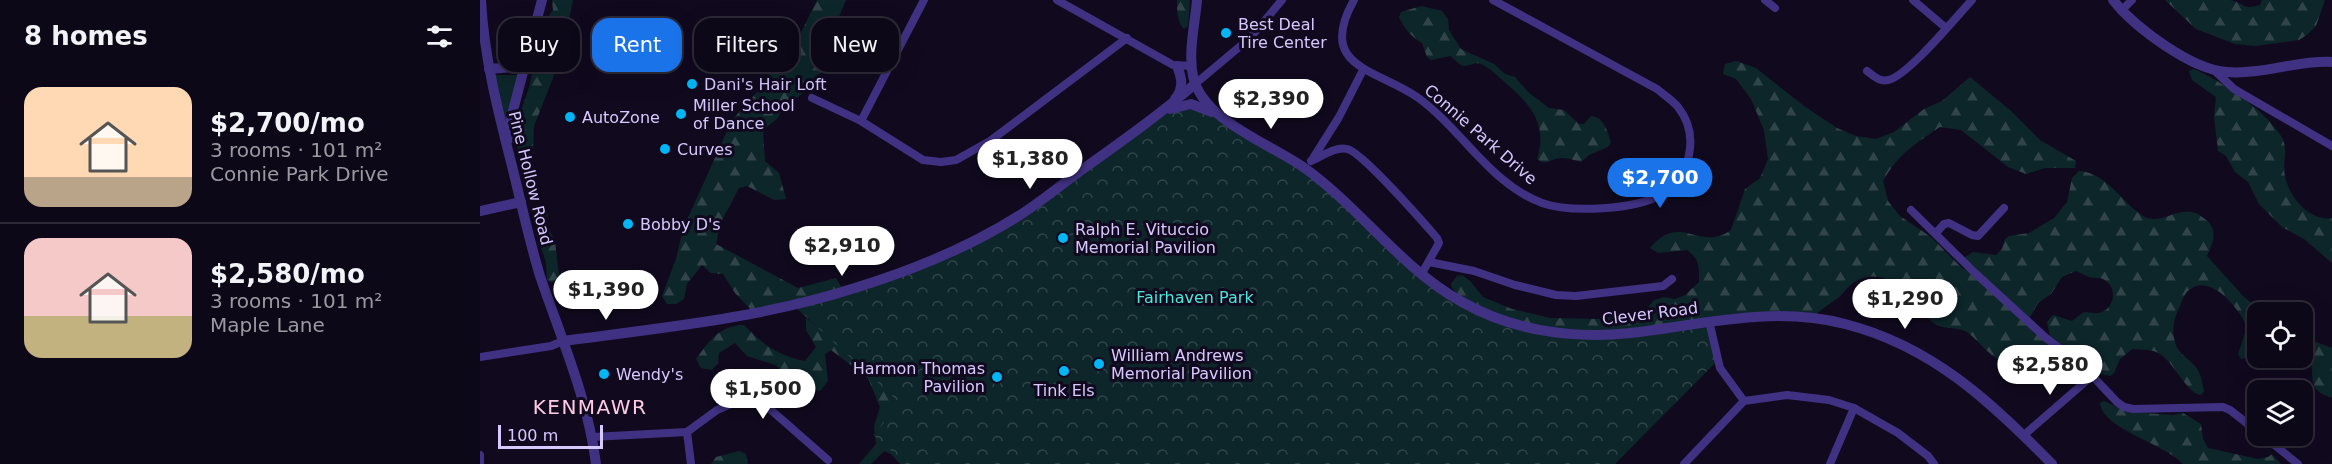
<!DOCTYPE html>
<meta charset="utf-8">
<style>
:root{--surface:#0d0817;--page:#161120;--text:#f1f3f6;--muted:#9a9aa1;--line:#2d2936;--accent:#1a73e8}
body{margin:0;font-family:"DejaVu Sans",sans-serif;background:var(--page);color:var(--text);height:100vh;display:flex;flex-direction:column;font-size:22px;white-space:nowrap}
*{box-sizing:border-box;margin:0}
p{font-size:20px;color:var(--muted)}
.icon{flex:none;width:33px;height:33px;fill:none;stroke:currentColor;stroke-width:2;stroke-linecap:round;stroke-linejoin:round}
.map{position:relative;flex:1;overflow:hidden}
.sheet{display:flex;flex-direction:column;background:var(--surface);width:480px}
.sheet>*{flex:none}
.guide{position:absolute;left:18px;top:18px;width:570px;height:54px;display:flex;gap:12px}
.tools{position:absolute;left:1767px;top:302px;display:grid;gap:12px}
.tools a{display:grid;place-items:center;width:66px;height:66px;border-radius:12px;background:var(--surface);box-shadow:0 6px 24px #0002,0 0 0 2px var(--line);font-size:30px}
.scale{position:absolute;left:18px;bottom:15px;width:105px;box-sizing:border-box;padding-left:6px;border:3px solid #d7c9ff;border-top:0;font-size:16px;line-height:21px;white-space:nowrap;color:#d7c9ff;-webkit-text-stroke:4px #110a1f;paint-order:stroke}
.price{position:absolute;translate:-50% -51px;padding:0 14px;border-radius:21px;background:#fff;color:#222;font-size:20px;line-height:39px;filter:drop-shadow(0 2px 3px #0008)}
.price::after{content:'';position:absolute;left:50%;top:36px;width:18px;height:14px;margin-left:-9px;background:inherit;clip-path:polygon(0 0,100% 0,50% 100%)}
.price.current{background:var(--accent);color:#fff}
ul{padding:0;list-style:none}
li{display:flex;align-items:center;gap:18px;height:150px;padding:0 24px}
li+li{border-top:2px solid var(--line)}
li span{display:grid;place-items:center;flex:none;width:168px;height:120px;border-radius:18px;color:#555}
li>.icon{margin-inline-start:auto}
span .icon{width:72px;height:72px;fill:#fffc;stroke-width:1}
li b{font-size:26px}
h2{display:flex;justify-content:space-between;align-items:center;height:72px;padding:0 24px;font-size:26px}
.pill{padding:0 21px;border-radius:18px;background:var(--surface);box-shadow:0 6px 24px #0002,0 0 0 2px var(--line);font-size:21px;line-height:54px}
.pill.current{background:var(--accent);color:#fff}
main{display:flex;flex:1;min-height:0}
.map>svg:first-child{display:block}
.green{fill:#0d262a}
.forest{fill:url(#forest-firs)}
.park{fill:url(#park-crowns)}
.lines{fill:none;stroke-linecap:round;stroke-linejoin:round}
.minor{stroke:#413183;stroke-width:8}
.tertiary{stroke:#413183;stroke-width:10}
.poi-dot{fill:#00b6f4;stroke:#110a1f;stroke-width:2}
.labels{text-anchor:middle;stroke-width:6;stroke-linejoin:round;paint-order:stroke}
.poi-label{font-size:16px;fill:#d7c9ff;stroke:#110a1f;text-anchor:start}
.street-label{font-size:16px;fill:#d7c9ff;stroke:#110a1f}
.park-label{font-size:16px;fill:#4be9d9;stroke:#110a1f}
.quarter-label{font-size:20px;letter-spacing:1.5px;fill:#ffcbe4;stroke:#110a1f}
</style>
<main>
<section class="sheet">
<h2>8 homes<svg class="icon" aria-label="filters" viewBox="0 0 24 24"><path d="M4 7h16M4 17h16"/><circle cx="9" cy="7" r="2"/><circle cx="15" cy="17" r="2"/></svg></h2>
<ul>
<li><span style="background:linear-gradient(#ffd9b3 75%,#b9a48a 0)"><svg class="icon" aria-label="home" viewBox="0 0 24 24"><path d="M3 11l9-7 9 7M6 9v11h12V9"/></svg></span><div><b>$2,700/mo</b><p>3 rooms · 101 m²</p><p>Connie Park Drive</p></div></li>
<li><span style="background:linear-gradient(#f6c9c9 65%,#c2b280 0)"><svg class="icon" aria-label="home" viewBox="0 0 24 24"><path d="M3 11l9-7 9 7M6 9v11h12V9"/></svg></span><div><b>$2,580/mo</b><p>3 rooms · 101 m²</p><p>Maple Lane</p></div></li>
</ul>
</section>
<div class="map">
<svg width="1852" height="464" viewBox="0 0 1852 464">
<defs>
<pattern id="forest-firs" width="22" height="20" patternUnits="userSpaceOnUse" patternTransform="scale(1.5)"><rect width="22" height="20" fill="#0d262a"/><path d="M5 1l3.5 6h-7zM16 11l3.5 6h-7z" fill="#30444a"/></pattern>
<pattern id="park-crowns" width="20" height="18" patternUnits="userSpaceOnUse" patternTransform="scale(1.5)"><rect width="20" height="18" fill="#0d262a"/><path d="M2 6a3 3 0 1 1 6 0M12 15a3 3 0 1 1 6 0" fill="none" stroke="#30444a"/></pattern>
</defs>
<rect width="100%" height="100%" fill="#110a1f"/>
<path class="green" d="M14 75H38L25 121Z"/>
<g class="forest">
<path d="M72 0H93L81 58 54 126 52 169 47 174 43 173C39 156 33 137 38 120 43 101 55 80 52 61L58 55 65 34 64 23 73 10Z"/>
<path d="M337 0H366L351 35 354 54 349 68 337 75 332 85 318 97 306 101 298 118 283 130 285 161 299 173 306 199 294 200 267 186 259 188 240 224 236 244 318 288 356 278 363 290 273 312 255 293 243 274 231 273 222 265 207 284 204 299 196 304H187L182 296 196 259 203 229 252 120 286 82 290 72 299 63 307 61Z"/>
<path d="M697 0H710L708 26 704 29C697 22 697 10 697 0Z"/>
<path d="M1685 0C1706 0 1728 0 1749 0 1763 1 1761 11 1780 5L1782 0H1845L1836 26 1828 34 1819 40 1775 46 1755 44 1716 29Z"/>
<path d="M941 6 962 11 968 19 969 30 981 49 1014 64 1025 74 1035 77 1048 92 1069 108 1084 110 1099 124H1104L1111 116C1125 118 1127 131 1131 142L1128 147 1109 155 1101 162C1095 160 1087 158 1081 158 1071 158 1066 167 1057 159 1069 121 1047 101 1020 78 1015 73 1004 63 996 63 992 64 987 66 982 66L970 56 951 60 947 57 942 43C930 36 925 29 919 17L921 12Z"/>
<path d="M1256 61 1276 68 1324 106 1357 128 1376 136 1396 139 1414 132 1444 109 1462 101 1490 77 1531 111 1560 140 1596 161 1595 168H1565L1546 174 1528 167 1481 130 1460 127C1435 144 1418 154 1403 181L1408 201 1420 216 1451 237 1482 268 1494 274 1576 349 1575 355C1547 365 1532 373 1507 351 1501 345 1494 337 1487 332 1476 326 1463 331 1452 322 1443 314 1436 302 1428 294 1414 278 1389 269 1371 285 1366 288 1363 294 1358 298 1351 303 1343 308 1336 314L1147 331H1082L1036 323 983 301 972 288 971 284 977 276 982 275 990 281 1003 297 1032 309 1070 318 1120 319 1165 311 1174 300 1184 297 1195 299 1205 295 1219 282C1219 267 1220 259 1207 250L1178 253 1170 248C1201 211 1219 253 1251 230L1265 189 1280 178 1288 159 1284 130 1271 99 1256 79 1243 74 1245 64Z"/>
<path d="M1714 69C1740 80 1786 111 1801 136 1809 148 1802 162 1805 176 1809 197 1830 222 1852 218V263L1824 239 1802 227 1779 204 1768 182 1755 172 1746 156 1738 151 1734 117 1736 97 1712 80 1709 71Z"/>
<path d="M1599 171C1626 172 1642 203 1663 216 1683 228 1701 199 1725 219 1739 230 1733 242 1727 256L1764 297 1783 312H1778L1777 349 1771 357 1761 359 1758 354 1767 327C1760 309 1730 272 1709 290 1705 293 1702 300 1700 306 1695 315 1692 326 1694 337 1695 351 1705 356 1714 365 1721 372 1722 382 1724 391L1721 395C1705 393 1693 358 1676 352 1669 349 1659 350 1652 349L1640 359 1634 373 1630 376 1620 374 1612 368 1603 356 1594 353 1570 336 1567 322 1573 315 1592 321 1604 312C1609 312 1615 314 1619 313 1633 310 1638 291 1627 282 1622 276 1616 279 1609 277 1605 275 1600 273 1596 271L1582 277 1571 294 1558 303 1549 319 1482 259 1493 252 1516 255 1522 249 1525 239 1529 236 1549 233 1574 218 1587 202 1592 178Z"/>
<path d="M60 207 68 214 66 224 75 241 79 276 72 283 67 280 66 262 57 237 56 211Z"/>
<path d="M326 318 513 464H420L411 454 404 451 391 464H379L396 444 394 426 400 407 388 378 351 350 345 354 348 381 340 391 323 387 295 365 267 356 255 343 239 353 238 363 232 370 221 368 216 359C230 340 239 326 264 325 282 344 299 356 325 361L336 347 326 330Z"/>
<path d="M1823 337 1852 348V398C1848 396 1841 394 1838 391 1826 380 1839 358 1823 344Z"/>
<path d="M1624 401 1648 412 1693 415 1703 413 1721 424 1723 439 1728 448 1778 459 1788 457 1792 454 1801 464H1703C1686 444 1622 429 1620 403Z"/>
<path d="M259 451 266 454 268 464H231L236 457Z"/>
</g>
<path class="park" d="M724 108 826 169 941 275 1036 325 1125 334 1229 321 1238 360 1135 464H426L393 435 421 404 312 304 378 287 509 232 681 112Z"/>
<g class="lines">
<g class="minor">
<path d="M577 0 693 65 712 66"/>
<path d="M874 0C836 67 896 69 937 97 981 128 1010 184 1062 203 1090 213 1156 210 1182 194 1211 176 1220 135 1198 107 1192 100 1184 95 1177 89L1013 0"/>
<path d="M1285 0 1295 8"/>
<path d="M1433 0 1466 28"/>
<path d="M1641 11 1652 0"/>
<path d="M1734 70 1754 89 1852 146"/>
<path d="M1387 71C1394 76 1399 82 1408 80 1427 77 1476 17 1492 0"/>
<path d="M715 84 770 38 802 0"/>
<path d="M332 98 381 121 443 160 461 162 476 160 510 141 647 38"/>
<path d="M381 121 444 0"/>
<path d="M832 160 859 117 883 70"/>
<path d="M831 161C841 157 856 146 867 149 881 151 944 223 957 238L959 243 941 275"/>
<path d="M1431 210 1495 273 1566 338 1601 364 1637 402 1644 407 1653 409 1743 407 1750 410 1778 432"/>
<path d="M1456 233 1464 224 1469 223 1492 235 1498 236 1524 208"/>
<path d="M949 262 994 271 1035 285 1076 295 1096 296 1183 286 1192 279"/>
<path d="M1229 321 1240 368 1264 401"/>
<path d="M0 357 71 346 83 341"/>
<path d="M207 432 211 464"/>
<path d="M1544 435 1612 376"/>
<path d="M1782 435 1818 464"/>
<path d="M112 437 207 432 237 410 258 401H276L291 410 348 460"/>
<path d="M0 455V464"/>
<path d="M1204 464 1264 401 1307 395 1349 400 1374 408 1418 433 1448 456 1454 464"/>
<path d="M1350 464 1374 408"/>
</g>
<g class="tertiary">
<path d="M1 0C4 57 18 111 32 166 41 202 49 240 60 276 81 338 108 399 116 464"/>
<path d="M717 0C715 24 708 52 713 76 722 121 792 144 826 169 882 210 922 269 982 302 1033 331 1093 339 1150 333 1222 325 1292 305 1365 324 1452 346 1511 402 1572 464"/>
<path d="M1633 0C1654 27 1712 70 1747 72 1782 75 1817 60 1852 62"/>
<path d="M9 69 34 67 46 57"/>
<path d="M695 99C704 88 702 78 697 66"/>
<path d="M690 109 711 104 732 112"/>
<path d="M29 139 31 118 62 0"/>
<path d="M0 211 41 202"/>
<path d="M83 341C181 328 283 318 378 287 433 270 491 246 540 215 562 201 582 184 603 169 641 142 679 115 715 84"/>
</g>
</g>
<g class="poi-dot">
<circle cx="746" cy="33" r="6"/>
<circle cx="212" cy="84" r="6"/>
<circle cx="201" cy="114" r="6"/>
<circle cx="90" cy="117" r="6"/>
<circle cx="185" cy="149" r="6"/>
<circle cx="148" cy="224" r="6"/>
<circle cx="583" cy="238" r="6"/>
<circle cx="619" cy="364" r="6"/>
<circle cx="584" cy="371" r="6"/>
<circle cx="124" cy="374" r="6"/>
<circle cx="517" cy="377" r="6"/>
</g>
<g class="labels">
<g class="poi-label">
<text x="758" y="30">Best Deal<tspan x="758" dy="18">Tire Center</tspan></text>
<text x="224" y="90">Dani's Hair Loft</text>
<text x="213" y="111">Miller School<tspan x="213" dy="18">of Dance</tspan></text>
<text x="102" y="123">AutoZone</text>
<text x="197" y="155">Curves</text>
<text x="160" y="230">Bobby D's</text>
<text x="595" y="235">Ralph E. Vituccio<tspan x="595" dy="18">Memorial Pavilion</tspan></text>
<text x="631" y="361">William Andrews<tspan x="631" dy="18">Memorial Pavilion</tspan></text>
<text x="505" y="374" text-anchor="end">Harmon Thomas<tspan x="505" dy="18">Pavilion</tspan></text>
<text x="136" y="380">Wendy's</text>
<text x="584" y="396" text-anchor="middle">Tink Els</text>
</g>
<g class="street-label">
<text transform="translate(1001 134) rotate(41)" y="6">Connie Park Drive</text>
<text transform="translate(51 178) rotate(76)" y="6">Pine Hollow Road</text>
<text transform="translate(1170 313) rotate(-7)" y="6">Clever Road</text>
</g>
<g class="park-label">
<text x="715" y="303">Fairhaven Park</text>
</g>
<g class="quarter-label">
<text x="110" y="414">KENMAWR</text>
</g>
</g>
</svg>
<div class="tools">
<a><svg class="icon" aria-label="locate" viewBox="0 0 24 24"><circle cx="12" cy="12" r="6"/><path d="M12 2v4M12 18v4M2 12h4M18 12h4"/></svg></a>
<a><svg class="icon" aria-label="layers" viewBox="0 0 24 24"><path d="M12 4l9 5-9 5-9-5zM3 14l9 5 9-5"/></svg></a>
</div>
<div class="scale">100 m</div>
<b class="price" style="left:791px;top:130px">$2,390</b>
<b class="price" style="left:550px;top:190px">$1,380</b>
<b class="price current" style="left:1180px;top:209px">$2,700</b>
<b class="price" style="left:362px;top:277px">$2,910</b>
<b class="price" style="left:126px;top:321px">$1,390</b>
<b class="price" style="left:1425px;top:330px">$1,290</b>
<b class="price" style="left:1570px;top:396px">$2,580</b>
<b class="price" style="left:283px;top:420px">$1,500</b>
<div class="guide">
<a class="pill">Buy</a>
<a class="pill current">Rent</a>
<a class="pill">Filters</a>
<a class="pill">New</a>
</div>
</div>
</main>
